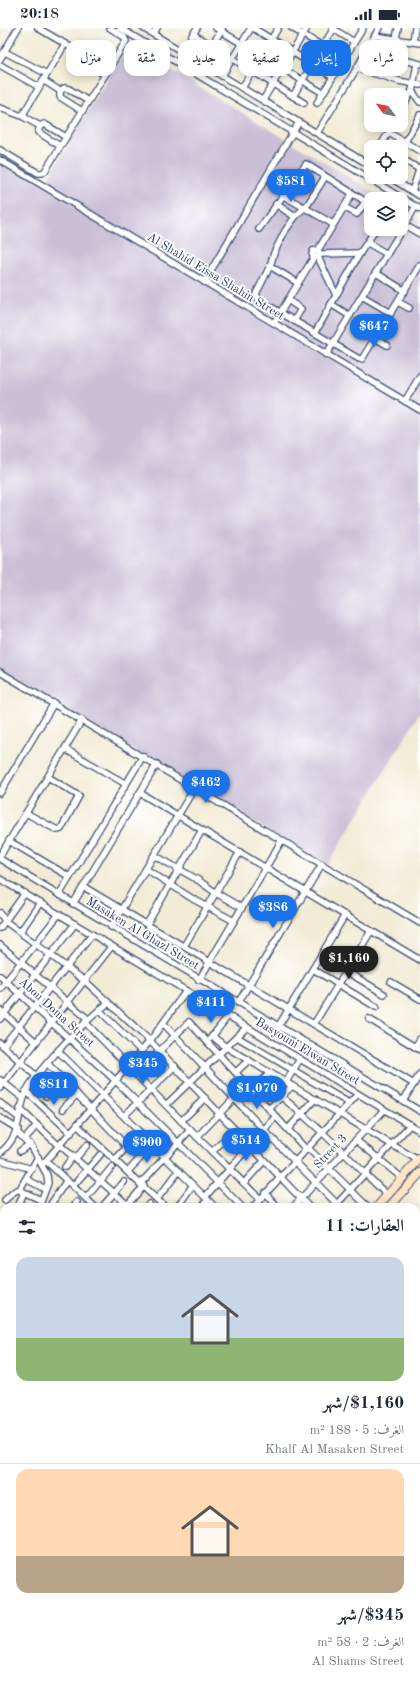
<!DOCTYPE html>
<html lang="ar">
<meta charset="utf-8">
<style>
:root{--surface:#fff;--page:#f2f2f3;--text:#1f2937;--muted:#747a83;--line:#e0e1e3;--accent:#1a73e8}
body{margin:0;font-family:"Old Standard TT",Amiri,serif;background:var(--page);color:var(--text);direction:rtl;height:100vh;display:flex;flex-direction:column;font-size:15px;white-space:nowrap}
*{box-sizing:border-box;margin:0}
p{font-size:13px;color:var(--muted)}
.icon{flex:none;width:22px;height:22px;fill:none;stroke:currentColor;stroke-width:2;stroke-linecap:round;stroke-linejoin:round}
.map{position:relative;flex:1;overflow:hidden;direction:ltr}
.drawer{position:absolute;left:0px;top:1175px;width:420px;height:480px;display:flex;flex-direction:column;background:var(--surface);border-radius:12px 12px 0 0;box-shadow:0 2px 10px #0003;direction:rtl}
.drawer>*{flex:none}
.hud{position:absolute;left:12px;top:12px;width:396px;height:36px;direction:rtl;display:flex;gap:8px}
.needle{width:26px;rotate:302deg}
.buttons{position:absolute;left:364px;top:60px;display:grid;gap:8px}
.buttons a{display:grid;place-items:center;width:44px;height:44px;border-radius:8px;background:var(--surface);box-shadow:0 2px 10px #0003;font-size:20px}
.price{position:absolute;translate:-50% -34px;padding:0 9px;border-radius:14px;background:var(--accent);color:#fff;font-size:13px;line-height:26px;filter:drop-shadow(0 1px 2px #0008)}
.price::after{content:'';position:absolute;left:50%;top:24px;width:12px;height:9px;margin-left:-6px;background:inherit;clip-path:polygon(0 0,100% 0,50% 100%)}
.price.current{background:#222;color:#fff}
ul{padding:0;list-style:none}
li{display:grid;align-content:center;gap:8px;height:212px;padding:0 16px}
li+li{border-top:1px solid var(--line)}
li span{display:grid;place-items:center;height:124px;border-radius:12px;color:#555}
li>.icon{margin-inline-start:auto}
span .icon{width:72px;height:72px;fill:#fffc;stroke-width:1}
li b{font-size:17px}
h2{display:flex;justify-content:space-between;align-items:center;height:48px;padding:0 16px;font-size:17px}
.tag{padding:0 14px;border-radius:12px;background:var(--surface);box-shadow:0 2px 10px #0003;font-size:14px;line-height:36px}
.tag.current{background:var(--accent);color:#fff}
.status{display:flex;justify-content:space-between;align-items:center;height:28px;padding:0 20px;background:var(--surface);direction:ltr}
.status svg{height:11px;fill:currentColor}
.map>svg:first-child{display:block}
.industrial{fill:#c9bfd7}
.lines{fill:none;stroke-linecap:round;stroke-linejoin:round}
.canal{stroke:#68bae4;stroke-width:6}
.street-casing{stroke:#3b4b70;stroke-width:8}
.secondary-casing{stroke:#3b4b70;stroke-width:10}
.street{stroke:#fff;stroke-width:5.5}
.secondary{stroke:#ffe4c6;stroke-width:8}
.rail{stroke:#1b2f5e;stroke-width:1.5;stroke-dasharray:6 3;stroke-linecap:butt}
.labels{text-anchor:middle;stroke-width:4;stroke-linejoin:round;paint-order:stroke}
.street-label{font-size:12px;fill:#1b2f5e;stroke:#fff}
</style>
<div class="status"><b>20:18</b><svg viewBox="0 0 49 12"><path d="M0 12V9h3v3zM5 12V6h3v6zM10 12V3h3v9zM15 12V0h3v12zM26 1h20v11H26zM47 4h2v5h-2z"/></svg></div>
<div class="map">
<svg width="420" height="1655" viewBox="0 0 420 1655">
<rect width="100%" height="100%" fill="#fff"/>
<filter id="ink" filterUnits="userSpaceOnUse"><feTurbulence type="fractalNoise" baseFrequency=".025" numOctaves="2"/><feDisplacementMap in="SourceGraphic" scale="8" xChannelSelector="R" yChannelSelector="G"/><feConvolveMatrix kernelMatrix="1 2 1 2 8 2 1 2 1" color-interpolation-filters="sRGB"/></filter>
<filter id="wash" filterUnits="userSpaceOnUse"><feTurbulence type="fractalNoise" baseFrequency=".012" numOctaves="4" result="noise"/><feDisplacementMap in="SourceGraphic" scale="16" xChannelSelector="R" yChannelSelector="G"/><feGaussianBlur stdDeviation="0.9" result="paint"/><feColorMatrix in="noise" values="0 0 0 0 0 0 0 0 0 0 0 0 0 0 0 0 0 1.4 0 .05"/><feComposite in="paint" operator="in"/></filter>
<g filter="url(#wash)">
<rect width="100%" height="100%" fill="#f2ecd6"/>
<path class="industrial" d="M128 16 385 171H371V201H401V180L420 192V684L327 838 0 642V128L45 155Z"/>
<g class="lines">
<g class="canal">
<path d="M416 1198 420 1194"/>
<path d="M75 1655 77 1651"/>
</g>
</g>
</g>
<g filter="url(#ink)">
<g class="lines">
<defs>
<g id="street">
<path d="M38 0 84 27 91 25 110 36"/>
<path d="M120 0 420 181"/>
<path d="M143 0 371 138"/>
<path d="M216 0 323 65"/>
<path d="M253 0 333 49"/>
<path d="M292 0 344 31"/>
<path d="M332 0 354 14"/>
<path d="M153 6 157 0"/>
<path d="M193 6 304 75"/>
<path d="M375 8 420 15"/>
<path d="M396 11 398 0"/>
<path d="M413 14 415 0"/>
<path d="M367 23 420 36"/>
<path d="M5 24 47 46"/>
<path d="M182 24 197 0"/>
<path d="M84 27 83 30 84 34 105 47"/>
<path d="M0 31 18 0"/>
<path d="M201 35 222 1"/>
<path d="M0 37 39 59"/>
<path d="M357 40 399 53 420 57"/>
<path d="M222 48 251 0"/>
<path d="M43 52 60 63"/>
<path d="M242 60 278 0"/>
<path d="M412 63 420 74"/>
<path d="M293 68 334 0"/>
<path d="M263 72 307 0"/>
<path d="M317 75 363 0"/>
<path d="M0 80 22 88 40 98"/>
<path d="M401 82 412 63 417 36"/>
<path d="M82 83 60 69V63L64 60 69 61 88 73"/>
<path d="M22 88 65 16"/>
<path d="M317 105 357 40 379 0"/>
<path d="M389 105 420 123"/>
<path d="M405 114 420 87"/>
<path d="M60 118 38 104 40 98 44 96 46 97 66 109"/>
<path d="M380 119 393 97"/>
<path d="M0 122 38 145H42L45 143 126 13 124 9 110 0"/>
<path d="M401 130 419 141"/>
<path d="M0 132 420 382"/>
<path d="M325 149 308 176 295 189 285 203 274 225 270 238 256 266 259 272 359 331H362L420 237"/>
<path d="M389 149 420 168"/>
<path d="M412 163 420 139"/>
<path d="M284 168 333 196"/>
<path d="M276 176 295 189"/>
<path d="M344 179 357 186 365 174"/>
<path d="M401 195 420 206"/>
<path d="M259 201 306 136 371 177"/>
<path d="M368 215 387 226"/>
<path d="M318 222 313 223 312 226 314 229 319 228 318 222 352 166"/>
<path d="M320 226 360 225"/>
<path d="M318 229 336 267"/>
<path d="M270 238 298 255"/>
<path d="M376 245 405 263"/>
<path d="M204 254 299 94"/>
<path d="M362 268 391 285"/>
<path d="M288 272 301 281 294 293"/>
<path d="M398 274 409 280"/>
<path d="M331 276 350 288"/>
<path d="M274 295 314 229"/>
<path d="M315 305 360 225 376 201"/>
<path d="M370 307 387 317"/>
<path d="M326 327 416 178"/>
<path d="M405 373 420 348"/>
<path d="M0 644 420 895"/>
<path d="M65 721 126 756"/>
<path d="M0 765 54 675"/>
<path d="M140 765 420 932"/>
<path d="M26 785 57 802 61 801 79 768 48 749"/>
<path d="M9 813 70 849"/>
<path d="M154 827 198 852 216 865 242 880"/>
<path d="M0 828 82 692"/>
<path d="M0 831 420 1083"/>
<path d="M146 841 193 871 234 893"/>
<path d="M0 851 420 1103"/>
<path d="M84 859 414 1056"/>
<path d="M59 867 143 728"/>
<path d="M73 876 157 736"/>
<path d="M0 885 5 893 85 953 150 1013 309 1179"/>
<path d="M147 896 202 802"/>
<path d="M111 899 195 759"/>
<path d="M0 900 25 865"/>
<path d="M20 904 40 875"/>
<path d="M0 917 88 991"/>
<path d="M184 918 240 824"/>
<path d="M321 928 384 966"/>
<path d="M313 941 376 979"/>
<path d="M0 948 116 1053 242 1179"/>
<path d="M199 952 282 812"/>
<path d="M391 954 420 971"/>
<path d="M0 961 59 886"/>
<path d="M238 975 322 836"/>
<path d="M0 982 36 1014"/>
<path d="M99 982 141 1023"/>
<path d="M0 991 75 896"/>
<path d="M369 991 420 1022"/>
<path d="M85 994 197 1109 260 1171"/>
<path d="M164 996 264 1102 340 1179"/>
<path d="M314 996 371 903"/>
<path d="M278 999 345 887"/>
<path d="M212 1008 226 1019 418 1132"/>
<path d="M237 1009 349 1075"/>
<path d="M211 1010 228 988"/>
<path d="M0 1015 36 1048"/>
<path d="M3 1018 92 907"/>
<path d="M415 1019 420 1011"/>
<path d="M58 1023 215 1179"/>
<path d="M47 1035 127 1119"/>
<path d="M236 1044 249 1032"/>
<path d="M136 1046 189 994 304 1119 309 1121 368 1179"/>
<path d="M0 1052 23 1070"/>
<path d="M261 1053C307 1087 346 1127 387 1167"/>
<path d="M286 1054 300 1031"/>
<path d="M0 1060 111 919"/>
<path d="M252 1062 270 1045"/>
<path d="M26 1063 71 1105"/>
<path d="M46 1068 62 1051"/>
<path d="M403 1073 420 1046"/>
<path d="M0 1075 18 1089"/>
<path d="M166 1077 247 999"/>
<path d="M20 1081 58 1117 62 1119 130 1179"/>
<path d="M63 1081 77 1066"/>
<path d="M269 1081 292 1058"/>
<path d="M124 1088 175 1038"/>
<path d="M0 1090 18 1101"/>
<path d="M181 1093 205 1070"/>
<path d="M77 1097 165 1179"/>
<path d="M288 1101 315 1071"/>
<path d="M17 1104 32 1119 47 1147 48 1155 39 1179"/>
<path d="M197 1109 247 1057"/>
<path d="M25 1111 37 1097"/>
<path d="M356 1112 402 1150"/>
<path d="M20 1123 30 1116"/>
<path d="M212 1124 234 1102"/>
<path d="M0 1125C24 1106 15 1085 28 1060 35 1047 46 1037 55 1026 72 1007 89 990 108 975"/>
<path d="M76 1130 87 1117"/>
<path d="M0 1132 32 1141"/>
<path d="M115 1132 140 1104"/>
<path d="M46 1133 95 1179"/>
<path d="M42 1137 150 1013 186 963"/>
<path d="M65 1139 73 1128"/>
<path d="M128 1143 153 1117"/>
<path d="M26 1151 45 1161"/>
<path d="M141 1155 190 1102"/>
<path d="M244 1155 264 1133"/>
<path d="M73 1158 100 1127"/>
<path d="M19 1162 41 1172"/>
<path d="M265 1165 278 1179"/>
<path d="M205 1169 276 1088"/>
<path d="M86 1170 112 1139"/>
<path d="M157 1171 179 1143"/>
<path d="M5 1172 15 1163 20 1161 38 1129"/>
<path d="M127 1177 144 1158"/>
<path d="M18 1179 24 1164"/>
<path d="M49 1179 67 1152"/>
<path d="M73 1179 77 1174"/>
<path d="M102 1179 124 1154"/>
<path d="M146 1179 149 1176"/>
<path d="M177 1179 193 1157"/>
<path d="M202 1179 208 1172"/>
<path d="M253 1179 358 1066"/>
<path d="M293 1179 384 1082"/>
<path d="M334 1179 410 1097"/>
<path d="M0 1216 4 1210"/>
<path d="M0 1226 4 1228"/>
<path d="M0 1243 4 1238"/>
<path d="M0 1249 4 1252"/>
<path d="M0 1284 4 1288"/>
<path d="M0 1297 4 1300"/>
<path d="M0 1328 4 1323"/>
<path d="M0 1362 4 1356"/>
<path d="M0 1377 4 1381"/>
<path d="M0 1395 4 1390"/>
<path d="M0 1429 4 1423"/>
<path d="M0 1463 4 1457"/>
<path d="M0 1470 4 1473"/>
<path d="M416 1492 420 1489"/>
<path d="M0 1496 4 1490"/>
<path d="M0 1508 4 1512"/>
<path d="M0 1531 4 1525"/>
<path d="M0 1556 4 1550"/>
<path d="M0 1567 4 1571"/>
</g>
<g id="secondary">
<path d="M377 1179 420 1130"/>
<path d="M389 1179 420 1145"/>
<path d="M416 1236 420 1231"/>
<path d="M416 1253 420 1248"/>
<path d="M14 1655 16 1651"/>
<path d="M31 1655 34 1651"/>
<path d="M99 1655 101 1651"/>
<path d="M111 1655 114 1651"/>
</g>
</defs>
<use href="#street" class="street-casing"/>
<use href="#secondary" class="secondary-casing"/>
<use href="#street" class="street"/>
<use href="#secondary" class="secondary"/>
<path class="rail" d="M414 1655 420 1650"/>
</g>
</g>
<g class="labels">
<g class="street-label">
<text transform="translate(216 248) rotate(31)" y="4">Al Shahid Eissa Shahin Street</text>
<text transform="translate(143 905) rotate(31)" y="4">Masaken Al Ghazl Street</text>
<text transform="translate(57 984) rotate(42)" y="4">Abou Doma Street</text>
<text transform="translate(308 1023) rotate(31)" y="4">Basyouni Elwan Street</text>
<text transform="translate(330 1123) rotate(-47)" y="4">Street 3</text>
</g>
</g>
</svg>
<div class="buttons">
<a><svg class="needle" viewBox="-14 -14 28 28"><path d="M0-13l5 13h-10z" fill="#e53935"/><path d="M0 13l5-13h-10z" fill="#747a83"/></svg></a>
<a><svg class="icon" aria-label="locate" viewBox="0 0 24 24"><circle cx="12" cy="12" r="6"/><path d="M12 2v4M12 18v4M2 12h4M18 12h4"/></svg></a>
<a><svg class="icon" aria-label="layers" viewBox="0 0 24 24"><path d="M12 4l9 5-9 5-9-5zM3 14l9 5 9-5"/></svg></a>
</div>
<b class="price" style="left:291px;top:175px">$581</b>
<b class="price" style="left:374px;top:320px">$647</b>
<b class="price" style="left:206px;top:776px">$462</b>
<b class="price" style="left:273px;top:901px">$386</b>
<b class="price current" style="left:349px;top:952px">$1,160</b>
<b class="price" style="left:211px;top:996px">$411</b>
<b class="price" style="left:143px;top:1057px">$345</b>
<b class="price" style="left:54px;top:1078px">$811</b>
<b class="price" style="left:257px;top:1082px">$1,070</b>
<b class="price" style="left:246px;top:1134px">$514</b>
<b class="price" style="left:147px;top:1136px">$900</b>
<div class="hud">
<a class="tag">شراء</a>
<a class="tag current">إيجار</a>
<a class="tag">تصفية</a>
<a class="tag">جديد</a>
<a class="tag">شقة</a>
<a class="tag">منزل</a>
</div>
<section class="drawer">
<h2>العقارات: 11<svg class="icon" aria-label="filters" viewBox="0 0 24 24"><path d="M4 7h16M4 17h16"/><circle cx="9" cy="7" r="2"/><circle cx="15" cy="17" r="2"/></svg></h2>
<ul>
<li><span style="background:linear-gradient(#c9d6e8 65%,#8fb573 0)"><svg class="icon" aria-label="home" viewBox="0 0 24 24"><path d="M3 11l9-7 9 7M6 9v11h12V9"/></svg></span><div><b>$1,160/شهر</b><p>الغرف: 5 · 188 m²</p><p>Khalf Al Masaken Street</p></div></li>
<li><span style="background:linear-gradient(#ffd9b3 70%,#b9a48a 0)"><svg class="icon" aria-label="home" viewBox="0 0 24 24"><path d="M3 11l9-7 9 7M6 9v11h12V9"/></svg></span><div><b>$345/شهر</b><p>الغرف: 2 · 58 m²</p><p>Al Shams Street</p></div></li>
</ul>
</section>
</div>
